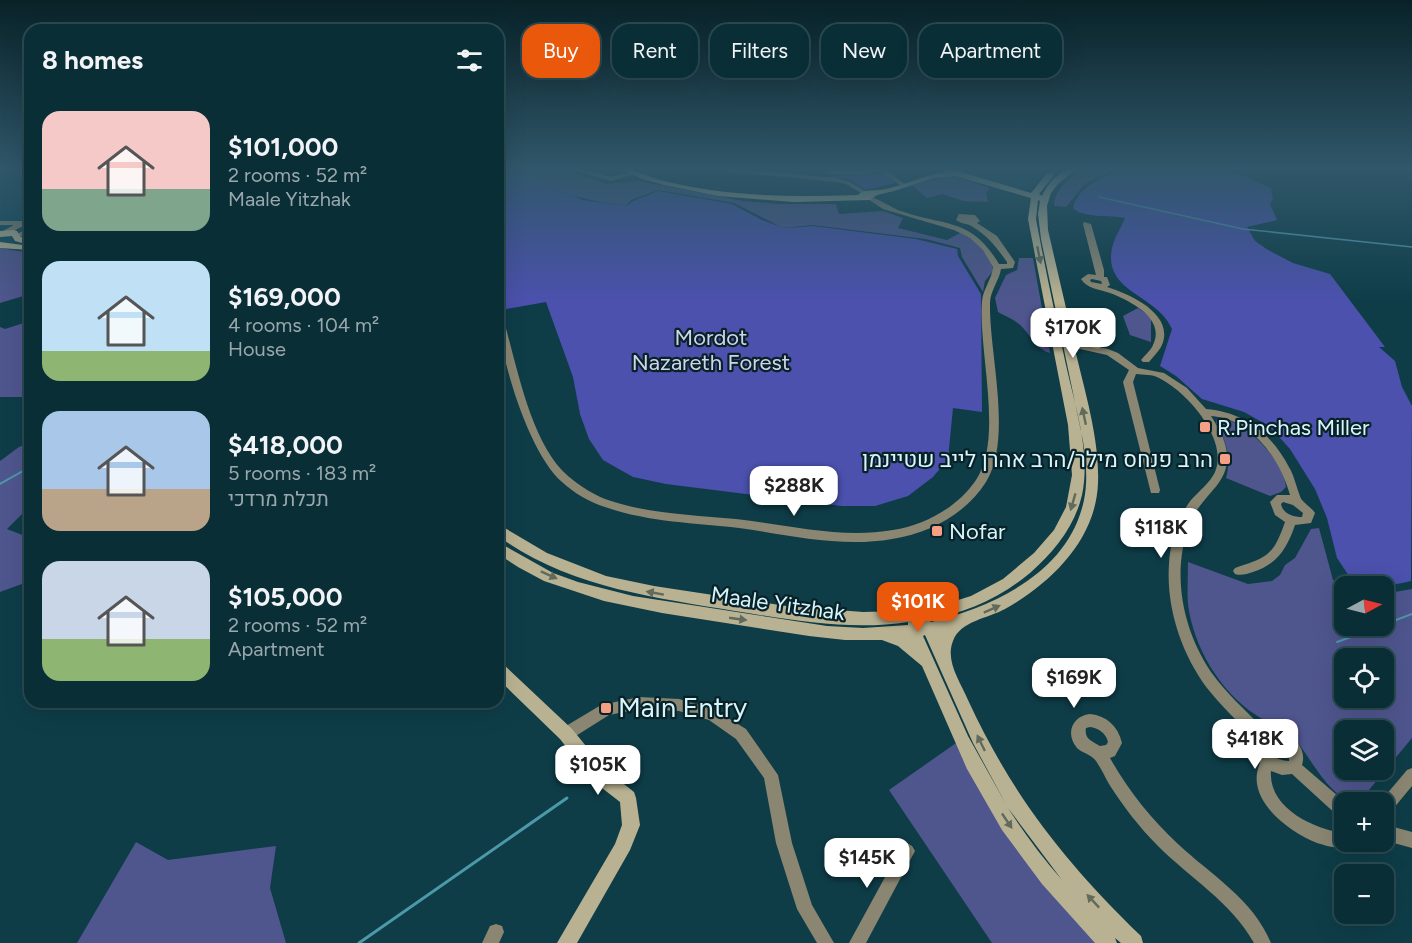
<!DOCTYPE html>
<meta charset="utf-8">
<style>
:root{--surface:#0a2e36;--page:#183a42;--text:#f1f3f6;--muted:#99a8ad;--line:#2a4a51;--accent:#ea580c}
body{margin:0;font-family:Figtree,Heebo,sans-serif;background:var(--page);color:var(--text);height:100vh;display:flex;flex-direction:column;font-size:22px;white-space:nowrap}
*{box-sizing:border-box;margin:0}
p{font-size:20px;color:var(--muted)}
.icon{flex:none;width:33px;height:33px;fill:none;stroke:currentColor;stroke-width:2;stroke-linecap:round;stroke-linejoin:round}
.map{position:relative;flex:1;overflow:hidden}
.sheet{position:absolute;left:24px;top:24px;width:480px;height:684px;display:flex;flex-direction:column;background:var(--surface);border-radius:18px;box-shadow:0 6px 24px #0002,0 0 0 2px var(--line)}
.sheet>*{flex:none}
.guide{position:absolute;left:522px;top:24px;width:570px;height:54px;display:flex;gap:12px}
.needle{width:39px;rotate:83deg}
.fabs{position:absolute;left:1334px;top:576px;display:grid;gap:12px}
.fabs a{display:grid;place-items:center;width:60px;height:60px;border-radius:12px;background:var(--surface);box-shadow:0 6px 24px #0002,0 0 0 2px var(--line);font-size:30px}
.price{position:absolute;translate:-50% -51px;padding:0 14px;border-radius:12px;background:#fff;color:#222;font-size:20px;line-height:39px;filter:drop-shadow(0 2px 3px #0008)}
.price::after{content:'';position:absolute;left:50%;top:36px;width:18px;height:14px;margin-left:-9px;background:inherit;clip-path:polygon(0 0,100% 0,50% 100%)}
.price.on{background:var(--accent);color:#fff}
ul{padding:0;list-style:none}
li{display:flex;align-items:center;gap:18px;height:150px;padding:0 18px}
li span{display:grid;place-items:center;flex:none;width:168px;height:120px;border-radius:18px;color:#555}
li>.icon{margin-inline-start:auto}
span .icon{width:72px;height:72px;fill:#fffc;stroke-width:1}
li b{font-size:26px}
h2{display:flex;justify-content:space-between;align-items:center;height:72px;padding:0 18px;font-size:26px}
.chip{padding:0 21px;border-radius:18px;background:var(--surface);box-shadow:0 6px 24px #0002,0 0 0 2px var(--line);font-size:21px;line-height:54px}
.chip.on{background:var(--accent);color:#fff}
.map>svg:first-child{display:block}
.built{fill:#0e4855}
.green{fill:#4f568e;fill-rule:evenodd}
.forest{fill:#4b51ad}
.lines{fill:none;stroke-linecap:round;stroke-linejoin:round}
.stream-far2{stroke:#4c99aa;stroke-width:1.5}
.stream-far1{stroke:#4c99aa;stroke-width:2}
.stream{stroke:#4c99aa;stroke-width:3}
.street{fill:#8a8672;fill-rule:evenodd}
.secondary{fill:#b9b292;fill-rule:evenodd}
.oneway{fill:#616a5d}
.poi-dot{fill:#f49f86;stroke:#092228;stroke-width:2}
.labels{text-anchor:middle;stroke-width:4.5;stroke-linejoin:round;paint-order:stroke}
.park-label{font-size:22px;fill:#cfd4ed;stroke:#092228}
.poi-label{font-size:22px;fill:#d7f5fd;stroke:#092228;text-anchor:start}
.street-label{font-size:22px;fill:#d7f5fd;stroke:#092228}
.near-poi-label{font-size:27px;fill:#d7f5fd;stroke:#092228;text-anchor:start}
</style>
<div class="map">
<svg width="1412" height="943" viewBox="0 0 1412 943">
<rect width="100%" height="100%" fill="#0e3d48"/>
<g class="built">
<path d="M0 169H30V251L0 246Z"/>
<path d="M976 169H1051L1038 178 1027 190 978 178 972 171Z"/>
</g>
<g class="green">
<path d="M530 169H565L606 184 639 181 743 201 780 204H836L839 214 883 211 903 218 898 228 947 240 960 233C976 239 992 254 993 271L985 281 983 292 962 257 960 248 926 239 812 225 783 228 734 203 658 190 631 200 626 206C595 201 550 196 530 169Z"/>
<path d="M1084 169H1112L1085 184 1066 207 1054 206C1054 188 1071 178 1084 169Z"/>
<path d="M951 175 990 188 986 193 988 202 964 201 942 194 927 198 912 185Z"/>
<path d="M0 248 30 253V294L0 303Z"/>
<path d="M1019 258H1033L1050 353C1035 349 1030 333 1019 324 1013 319 1005 316 998 312L995 298 1006 275 1017 270Z"/>
<path d="M1138 308 1151 317V342L1130 335 1123 316Z"/>
<path d="M30 321V397H0V327L5 329Z"/>
<path d="M1217 418C1244 418 1283 460 1286 487L1281 492 1270 496 1226 478C1232 456 1226 442 1216 423Z"/>
<path d="M30 443V506L7 529 30 538V581L0 592V461L19 447Z"/>
<path d="M1319 528 1333 580 1354 586H1344V626H1383V594L1412 589V738L1359 802C1329 802 1310 754 1292 736 1282 726 1267 723 1256 715 1220 692 1193 646 1188 604 1187 590 1188 576 1188 562L1248 584 1272 581 1280 575 1285 565 1295 558 1311 529ZM1344 658H1383V698H1344ZM1344 730H1383V770H1344Z"/>
<path d="M959 741 1101 943H992L889 790Z"/>
<path d="M136 842 168 860 276 846 270 888 286 943H77Z"/>
</g>
<g class="forest">
<path d="M498 169H526L550 186 583 200 627 206 633 201 658 191 732 204 762 220 784 228 813 226 916 239 957 249 958 256 981 294 982 412 953 408 948 459 933 477 908 496 875 506H842L666 484 633 477 603 460 589 439 580 414 573 377 546 302 506 309 501 280H498Z"/>
<path d="M1120 169H1228L1271 188 1273 199 1270 204 1277 220 1247 227 1255 241 1268 250 1293 263 1330 274 1385 347H1379L1395 361 1402 387 1412 406 1411 581C1386 587 1375 586 1351 579L1337 558 1327 518 1315 489 1290 449 1269 426 1244 412 1202 399 1176 376 1160 366 1172 329C1157 294 1103 293 1112 248 1114 238 1121 228 1125 218 1110 215 1082 218 1073 208 1080 183 1102 180 1120 169Z"/>
<path d="M882 173 895 183 865 190 849 179 828 176H856Z"/>
</g>
<g class="lines">
<path class="stream-far2" d="M1099 197 1243 229 1412 247"/>
<g class="stream-far1">
<path d="M0 484 30 467"/>
<path d="M1383 625 1412 614"/>
<path d="M1337 642 1381 626"/>
</g>
<path class="stream" d="M359 943 567 798"/>
<g class="street">
<path d="M570 169H580L611 177 635 171 638 173 611 181Z"/>
<path d="M719 169H741L837 178 850 182 868 193 863 194 846 184 837 182 722 171Z"/>
<path d="M877 169H893L887 171 908 186 903 187 880 172 860 175 827 174 824 172 827 170 860 171Z"/>
<path d="M868 197C875 196 892 208 901 211 946 227 971 217 999 264H1007V262C997 248 988 236 973 227 968 223 963 225 956 220L959 214 975 215 980 221 977 223 997 236 1015 262 1013 268 1001 269C999 281 990 291 990 303 989 354 1013 438 986 482 966 514 928 534 892 539 841 548 789 535 739 528 694 523 648 522 605 507 589 502 574 493 562 482 529 454 498 354 498 311L502 314C516 361 530 444 568 476 580 486 595 496 611 501 651 514 694 515 736 519 788 525 841 539 893 530 925 525 958 507 976 480 1004 438 978 351 982 301 983 289 992 279 993 267L983 250 970 238 954 230 883 209 868 199Z"/>
<path d="M0 221H30V225L21 227 6 235 2 233 3 231 14 225H0Z"/>
<path d="M1084 222 1091 224 1104 270V277H1107L1110 285 1107 287C1130 294 1177 315 1161 347 1158 352 1153 357 1149 362H1143L1141 360C1145 355 1151 350 1153 345 1166 318 1130 301 1110 293 1099 289 1087 289 1081 279L1088 274 1096 275 1083 224ZM1092 279 1101 281 1102 284 1091 282 1090 280Z"/>
<path d="M30 228V233L16 238 12 236Z"/>
<path d="M1056 338 1108 349 1118 353 1138 368 1164 373 1187 388 1206 409C1245 412 1273 435 1290 469 1294 475 1299 496 1302 500 1305 504 1311 507 1315 513L1311 523 1295 525C1287 548 1278 564 1253 572 1247 574 1241 576 1235 574L1233 571 1235 568C1268 557 1273 556 1285 522L1275 515 1270 502 1277 495H1290C1280 459 1252 419 1211 416 1228 442 1236 465 1213 490 1204 501 1195 510 1190 523 1171 572 1182 629 1211 672 1226 693 1246 711 1264 729 1283 727 1309 743 1302 765L1345 802 1344 819 1339 817 1292 774 1282 775 1271 771C1268 808 1314 829 1344 833V842H1351L1349 846C1340 850 1327 846 1317 843 1288 831 1244 799 1260 763L1251 745 1253 738C1238 721 1221 706 1207 688 1181 653 1166 607 1169 564 1170 542 1178 517 1191 500 1199 491 1210 483 1215 472 1229 439 1186 391 1159 378 1152 374 1144 375 1136 374L1133 382 1160 490 1159 493H1151L1123 382 1129 370 1107 355 1053 343V339ZM1283 502 1293 505 1303 513 1302 517C1293 517 1283 514 1281 504ZM1266 742C1277 742 1290 748 1289 761 1277 761 1271 755 1265 746Z"/>
<path d="M639 697 679 699 713 709 746 729 778 775 792 843 812 905 834 943H817L797 909 776 843 764 778 736 739 709 720 679 711 639 709 609 715 571 739 566 741 561 739 559 734 561 729 601 705Z"/>
<path d="M1090 714C1107 716 1118 726 1122 743L1115 756 1110 758C1128 790 1151 819 1178 844 1211 875 1253 899 1271 943H1254C1231 902 1190 878 1158 846 1139 827 1123 806 1109 784 1105 777 1101 768 1096 761 1091 754 1082 753 1077 748 1065 734 1072 716 1090 714ZM1090 727C1098 728 1106 733 1108 742L1106 745 1100 746C1092 741 1084 739 1086 728Z"/>
<path d="M1412 768V786L1388 815 1383 817V802H1380L1407 770Z"/>
<path d="M1383 824 1412 832V848L1383 840Z"/>
<path d="M907 843 912 846 915 851 866 943H849L902 846Z"/>
<path d="M496 924 502 926 504 932 499 943H482L490 926Z"/>
</g>
<g class="secondary">
<path d="M621 169C631 169 638 172 648 176 662 181 677 184 692 187 748 197 802 197 858 195 863 189 872 191 880 190 902 187 923 175 945 172L942 169H951L1031 193 1047 173H1053L1054 175 1039 194 1042 196C1048 183 1060 168 1076 169L1058 184 1051 193 1047 206 1048 230 1069 321 1083 336 1103 346 1098 349C1089 347 1078 343 1072 336 1082 383 1100 436 1098 483 1096 540 1051 583 1005 609 989 618 960 621 953 641 945 661 960 681 968 700 1013 797 1065 862 1141 936L1143 943H1121L1115 938 1117 943H1095L1042 884 1002 830 967 769 922 666 898 646 882 640H845L809 636 662 613 604 601 544 581 518 567 498 554V542L553 573 578 582 633 596 827 626 863 628 908 625V622C852 631 791 620 735 611 652 597 568 587 498 536V524L547 553 606 576 654 586 786 606 863 612 902 611 939 606 971 596 1003 579 1034 553 1054 530 1066 507 1072 475 1068 425 1028 219 1031 198 955 176 934 178 894 191 877 195 870 200 794 202 718 196 664 185 642 179ZM1038 200 1040 201 1038 214 1041 239 1083 441C1086 461 1088 481 1084 500 1069 572 995 606 931 622L928 619C965 614 1001 597 1030 573 1054 552 1075 526 1082 495 1091 452 1075 406 1066 365 1057 323 1048 282 1040 240L1036 219ZM925 635 973 743 1007 806 968 736 923 636ZM1008 808 1062 880C1042 857 1024 833 1008 808Z"/>
<path d="M14 230 17 231 21 237 30 239V245L15 241 12 236 0 237V231Z"/>
<path d="M0 242 30 246V250L0 248Z"/>
<path d="M498 662 503 664 572 729 605 769 634 792 636 798 640 825 630 850 577 943H557L615 844 622 825 620 802 593 781 560 739 498 679Z"/>
</g>
</g>
<defs><path id="oneway-solid" d="M-6-.8H1V-3.2L6.5 0L1 3.2V.8H-6Z" transform="scale(1.5)"/></defs>
<g class="oneway">
<use href="#oneway-solid" transform="translate(1039 255) rotate(79)"/>
<use href="#oneway-solid" transform="translate(1084 416) rotate(-102)"/>
<use href="#oneway-solid" transform="translate(1073 502) rotate(106)"/>
<use href="#oneway-solid" transform="translate(549 575) rotate(24)"/>
<use href="#oneway-solid" transform="translate(655 593) rotate(-170)"/>
<use href="#oneway-solid" transform="translate(992 609) rotate(-24)"/>
<use href="#oneway-solid" transform="translate(738 619) rotate(8)"/>
<use href="#oneway-solid" transform="translate(981 743) rotate(-116)"/>
<use href="#oneway-solid" transform="translate(1007 821) rotate(56)"/>
<use href="#oneway-solid" transform="translate(1093 901) rotate(-133)"/>
</g>
<linearGradient id="sky" x2="0" y2="1"><stop stop-color="#082228"/><stop offset="0.56" stop-color="#30576a"/><stop offset="1" stop-color="#30576a" stop-opacity="0"/></linearGradient>
<rect width="1412" height="301" fill="url(#sky)"/>
<g class="poi-dot">
<rect x="1199" y="421" width="12" height="12" rx="3"/>
<rect x="1219" y="453" width="12" height="12" rx="3"/>
<rect x="931" y="525" width="12" height="12" rx="3"/>
<rect x="600" y="702" width="12" height="12" rx="3"/>
</g>
<g class="labels">
<g class="park-label">
<text x="711" y="345">Mordot<tspan x="711" dy="25">Nazareth Forest</tspan></text>
</g>
<g class="poi-label">
<text x="1217" y="435">R.Pinchas Miller</text>
<text x="1213" y="467" text-anchor="end">הרב פנחס מילר/הרב אהרן לייב שטיינמן</text>
<text x="949" y="539">Nofar</text>
</g>
<g class="street-label">
<text transform="translate(778 603) rotate(8)" y="8">Maale Yitzhak</text>
</g>
<g class="near-poi-label">
<text x="618" y="717">Main Entry</text>
</g>
</g>
</svg>
<div class="fabs">
<a><svg class="needle" viewBox="-14 -14 28 28"><path d="M0-13l5 13h-10z" fill="#e53935"/><path d="M0 13l5-13h-10z" fill="#99a8ad"/></svg></a>
<a><svg class="icon" aria-label="locate" viewBox="0 0 24 24"><circle cx="12" cy="12" r="6"/><path d="M12 2v4M12 18v4M2 12h4M18 12h4"/></svg></a>
<a><svg class="icon" aria-label="layers" viewBox="0 0 24 24"><path d="M12 4l9 5-9 5-9-5zM3 14l9 5 9-5"/></svg></a>
<a>+</a>
<a>−</a>
</div>
<b class="price" style="left:1073px;top:359px">$170K</b>
<b class="price" style="left:794px;top:517px">$288K</b>
<b class="price" style="left:1161px;top:559px">$118K</b>
<b class="price on" style="left:918px;top:633px">$101K</b>
<b class="price" style="left:1074px;top:709px">$169K</b>
<b class="price" style="left:1255px;top:770px">$418K</b>
<b class="price" style="left:598px;top:796px">$105K</b>
<b class="price" style="left:867px;top:889px">$145K</b>
<div class="guide">
<a class="chip on">Buy</a>
<a class="chip">Rent</a>
<a class="chip">Filters</a>
<a class="chip">New</a>
<a class="chip">Apartment</a>
</div>
<section class="sheet">
<h2>8 homes<svg class="icon" aria-label="filters" viewBox="0 0 24 24"><path d="M4 7h16M4 17h16"/><circle cx="9" cy="7" r="2"/><circle cx="15" cy="17" r="2"/></svg></h2>
<ul>
<li><span style="background:linear-gradient(#f6c9c9 65%,#7fa58c 0)"><svg class="icon" aria-label="home" viewBox="0 0 24 24"><path d="M3 11l9-7 9 7M6 9v11h12V9"/></svg></span><div><b>$101,000</b><p>2 rooms · 52 m²</p><p>Maale Yitzhak</p></div></li>
<li><span style="background:linear-gradient(#bfe0f5 75%,#8fb573 0)"><svg class="icon" aria-label="home" viewBox="0 0 24 24"><path d="M3 11l9-7 9 7M6 9v11h12V9"/></svg></span><div><b>$169,000</b><p>4 rooms · 104 m²</p><p>House</p></div></li>
<li><span style="background:linear-gradient(#a9c7e8 65%,#b9a48a 0)"><svg class="icon" aria-label="home" viewBox="0 0 24 24"><path d="M3 11l9-7 9 7M6 9v11h12V9"/></svg></span><div><b>$418,000</b><p>5 rooms · 183 m²</p><p>תכלת מרדכי</p></div></li>
<li><span style="background:linear-gradient(#c9d6e8 65%,#8fb573 0)"><svg class="icon" aria-label="home" viewBox="0 0 24 24"><path d="M3 11l9-7 9 7M6 9v11h12V9"/></svg></span><div><b>$105,000</b><p>2 rooms · 52 m²</p><p>Apartment</p></div></li>
</ul>
</section>
</div>
